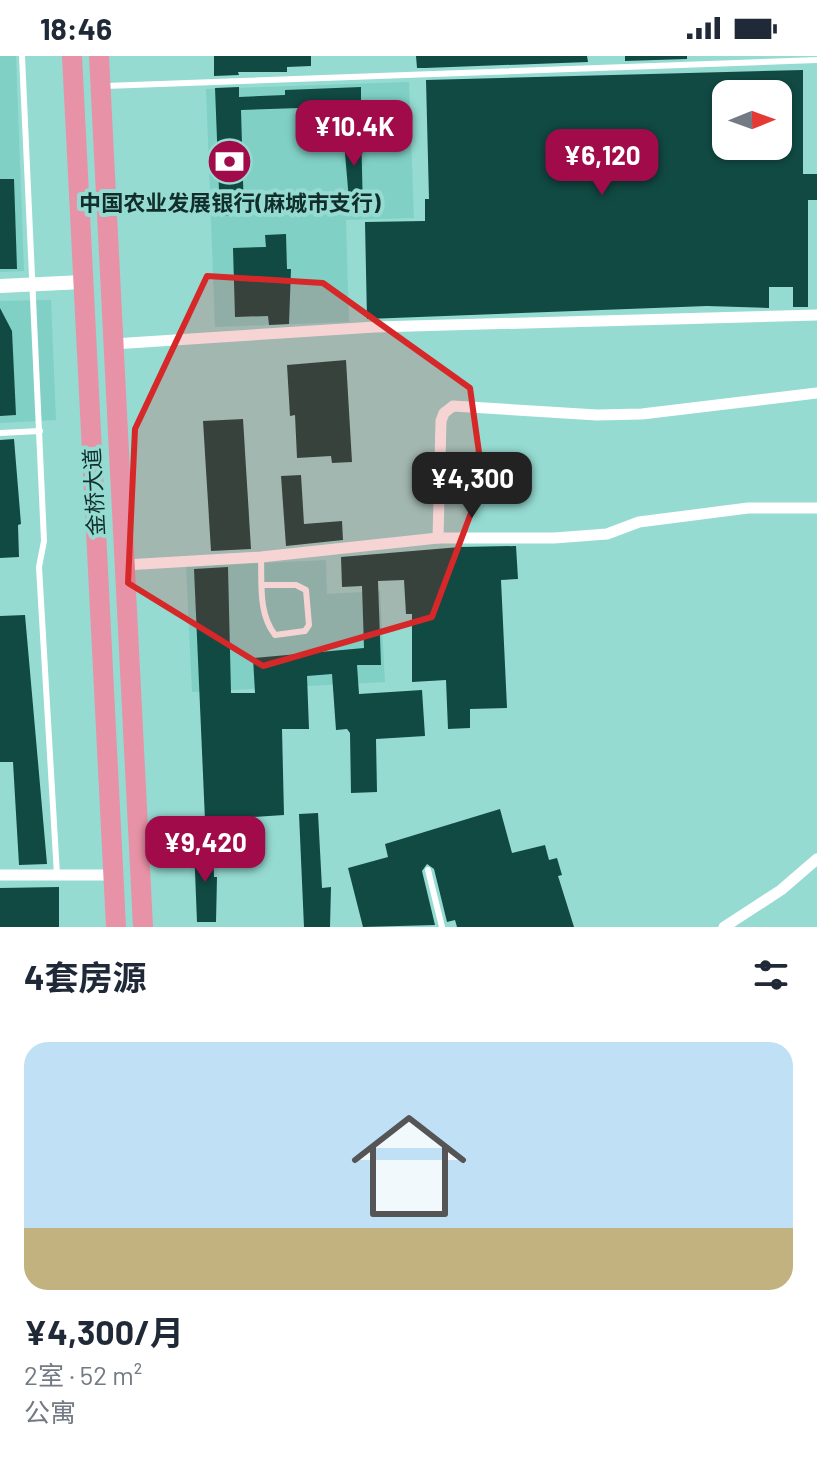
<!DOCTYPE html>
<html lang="zh">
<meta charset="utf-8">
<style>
:root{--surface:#fff;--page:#f6f6f7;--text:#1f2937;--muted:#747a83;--accent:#a20b49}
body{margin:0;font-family:Barlow,"Noto Sans SC",sans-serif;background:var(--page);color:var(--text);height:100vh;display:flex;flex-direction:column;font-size:30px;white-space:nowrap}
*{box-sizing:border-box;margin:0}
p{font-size:26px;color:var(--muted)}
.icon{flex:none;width:44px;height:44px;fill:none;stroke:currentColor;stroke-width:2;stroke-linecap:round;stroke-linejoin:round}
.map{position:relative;height:871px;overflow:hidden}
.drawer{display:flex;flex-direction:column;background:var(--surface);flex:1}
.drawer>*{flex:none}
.needle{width:52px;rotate:89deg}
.fabs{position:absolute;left:712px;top:24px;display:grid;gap:16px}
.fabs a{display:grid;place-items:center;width:80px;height:80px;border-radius:16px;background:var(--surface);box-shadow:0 2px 6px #0004;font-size:40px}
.price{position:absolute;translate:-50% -68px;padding:0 18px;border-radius:16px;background:var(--accent);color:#fff;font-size:26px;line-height:52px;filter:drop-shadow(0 2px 4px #0008)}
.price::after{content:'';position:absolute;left:50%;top:48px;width:24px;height:18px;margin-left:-12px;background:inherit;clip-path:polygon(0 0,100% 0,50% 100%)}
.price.active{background:#222;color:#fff}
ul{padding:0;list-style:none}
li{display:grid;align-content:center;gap:16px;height:424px;padding:0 24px}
li span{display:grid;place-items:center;height:248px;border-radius:24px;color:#555}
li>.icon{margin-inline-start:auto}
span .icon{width:144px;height:144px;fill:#fffc;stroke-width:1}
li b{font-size:34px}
h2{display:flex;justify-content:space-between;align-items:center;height:96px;padding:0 24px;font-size:34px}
.status{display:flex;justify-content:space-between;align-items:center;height:56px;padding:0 40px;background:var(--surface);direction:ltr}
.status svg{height:22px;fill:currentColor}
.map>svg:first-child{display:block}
.built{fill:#80d0c6}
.building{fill:#114943;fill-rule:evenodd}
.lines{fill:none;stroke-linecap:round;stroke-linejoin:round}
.service{stroke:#fff;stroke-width:6}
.minor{stroke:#fff;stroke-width:11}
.tertiary{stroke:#fff;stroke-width:14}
.trunk{stroke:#e892a7;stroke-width:20}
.marked{fill:#d62828;fill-opacity:0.2;stroke:#d62828;stroke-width:6;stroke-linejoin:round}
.labels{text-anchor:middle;stroke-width:8;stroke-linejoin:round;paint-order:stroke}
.poi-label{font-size:22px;font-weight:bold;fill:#112e2b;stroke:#95dbd2}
.street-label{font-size:22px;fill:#112e2b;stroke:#95dbd2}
</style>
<div class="status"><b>18:46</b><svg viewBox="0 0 49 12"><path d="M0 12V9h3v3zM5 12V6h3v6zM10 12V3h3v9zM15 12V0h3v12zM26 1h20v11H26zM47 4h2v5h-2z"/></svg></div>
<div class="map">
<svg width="817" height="871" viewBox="0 0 817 871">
<rect width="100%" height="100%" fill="#95dbd2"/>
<g class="built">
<path d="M0 0H16L24 215 0 216Z"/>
<path d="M409 26 414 162 346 164 349 266 215 271 206 33Z"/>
<path d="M51 244 56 364 0 367V245Z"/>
<path d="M326 504 327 538 380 535 385 626 192 636 186 511Z"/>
</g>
<g class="building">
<path d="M214 0H311V10L287 11V16H238L239 19 214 20Z"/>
<path d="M416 0H587L588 6 425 12H417Z"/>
<path d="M625 0H687V3L625 5Z"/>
<path d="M803 14V118H817V144H808V251H793V231H769V252L707 250 367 263 365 166 425 165V143H429L426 24ZM722 38H778L780 90H722Z"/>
<path d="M239 31V41L285 39V34L361 31V50L241 54 244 159 220 160 215 32Z"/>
<path d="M361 73 363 155 350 156 343 74Z"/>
<path d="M0 123H14L17 213H0Z"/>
<path d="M286 178 287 213H291L289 268 269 269 268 260 235 261 233 192 266 191 265 179Z"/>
<path d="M0 252 12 275 16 359 0 360Z"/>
<path d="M346 304 352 406 332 407 331 400 297 402 295 359 290 360 287 309Z"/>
<path d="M243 363 251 493 211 495 203 365Z"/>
<path d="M14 383 21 468 18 469 19 501 0 502V384Z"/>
<path d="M301 419 304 468 342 465 343 484 286 490 281 420Z"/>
<path d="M516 490 518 523 501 524 507 652 470 653V672L448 673 446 624 412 626V558H406L404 524 378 525 381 609H357L359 638 422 634 425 680 376 683 377 736 351 737 350 677 347 673 336 674 332 618 307 620 309 673H282L284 759 205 764 194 513 228 511 231 637H255L253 602 364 592 362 530 342 531 341 501 460 491Z"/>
<path d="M25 559 47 808 19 809 13 706H0V560Z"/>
<path d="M500 753 512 797 545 789 549 804 557 802 562 819 558 820 574 871H457L455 864 447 866 434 813 427 808 422 815 435 869 363 871 348 812 388 801 385 788Z"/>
<path d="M318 757 322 832 331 831 330 871H304L299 758Z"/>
<path d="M213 789 214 821H217L216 866H197L194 790Z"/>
<path d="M59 831V871H0V832Z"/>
</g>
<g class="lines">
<g class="service">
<path d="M22 0 44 485 39 511 57 819"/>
<path d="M105 30 817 4"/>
<path d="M0 377 40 375"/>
<path d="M261 501C262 527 258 557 275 579L305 575 309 569 306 534 296 529H262"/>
<path d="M428 814 442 871"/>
</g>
<g class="minor">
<path d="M113 288 375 271 817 259"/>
<path d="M438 482 441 365 444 357 453 350 597 359 642 358 817 337"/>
<path d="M125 509 261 501 438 482H554L607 478 639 466 748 452H817"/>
<path d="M0 819H114"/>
<path d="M724 871 781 834 817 803"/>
</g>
<path class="tertiary" d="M0 230 83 226"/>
<g class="trunk">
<path d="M72 0 116 871"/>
<path d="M99 0 143 871"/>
</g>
</g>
<path class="marked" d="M207 220 323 227 470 332 483 425 432 561 263 610 128 527 135 373Z"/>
<defs>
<symbol id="bank-disc" viewBox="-11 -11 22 22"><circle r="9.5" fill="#a20b49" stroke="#95dbd2"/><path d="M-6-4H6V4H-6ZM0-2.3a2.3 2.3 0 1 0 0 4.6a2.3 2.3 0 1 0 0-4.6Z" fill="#fff"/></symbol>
</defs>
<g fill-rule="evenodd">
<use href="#bank-disc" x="204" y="80" width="51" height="51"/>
</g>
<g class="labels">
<g class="poi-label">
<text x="230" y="155">中国农业发展银行(麻城市支行)</text>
</g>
<g class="street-label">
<text transform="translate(94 436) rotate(-93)" y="8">金桥大道</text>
</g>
</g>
</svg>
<div class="fabs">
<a><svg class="needle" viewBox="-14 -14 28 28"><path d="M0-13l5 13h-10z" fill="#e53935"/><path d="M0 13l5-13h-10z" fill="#747a83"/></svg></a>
</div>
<b class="price" style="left:354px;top:112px">¥10.4K</b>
<b class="price" style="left:602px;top:141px">¥6,120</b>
<b class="price active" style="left:472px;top:464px">¥4,300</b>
<b class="price" style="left:205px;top:828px">¥9,420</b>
</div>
<section class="drawer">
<h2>4套房源<svg class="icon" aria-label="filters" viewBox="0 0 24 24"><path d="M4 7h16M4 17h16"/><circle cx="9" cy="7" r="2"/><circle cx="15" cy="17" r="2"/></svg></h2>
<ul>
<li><span style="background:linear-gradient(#bfe0f5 75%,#c2b280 0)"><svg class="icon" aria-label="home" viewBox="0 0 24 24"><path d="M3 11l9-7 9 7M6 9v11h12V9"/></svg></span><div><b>¥4,300/月</b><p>2室 · 52 m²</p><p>公寓</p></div></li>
</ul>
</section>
